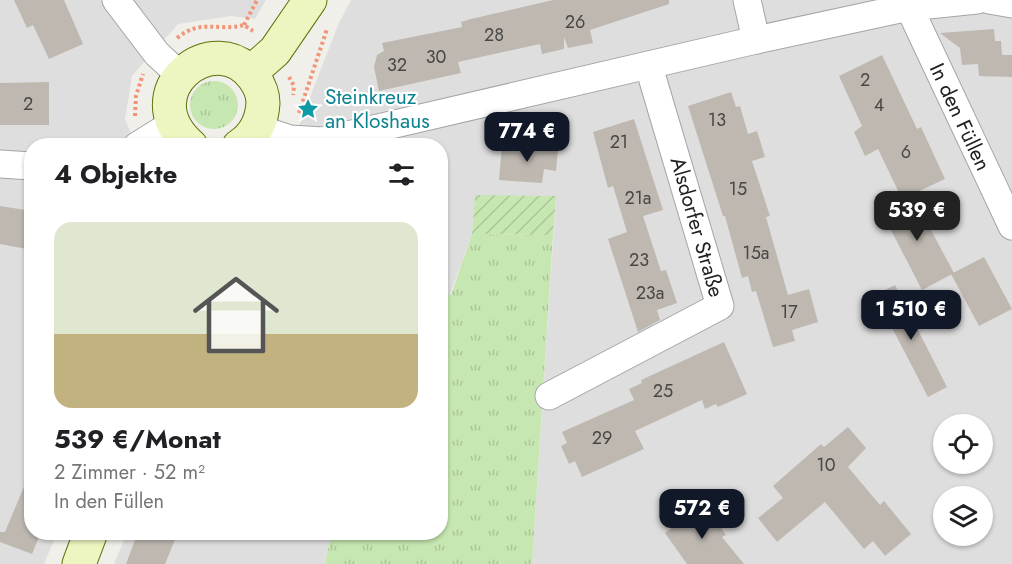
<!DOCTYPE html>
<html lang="de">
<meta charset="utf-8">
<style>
:root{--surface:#fff;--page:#f2f2f2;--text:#202124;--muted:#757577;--accent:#111827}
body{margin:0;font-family:Jost,sans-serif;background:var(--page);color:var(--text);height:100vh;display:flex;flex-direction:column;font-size:22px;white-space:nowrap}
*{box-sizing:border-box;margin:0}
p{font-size:20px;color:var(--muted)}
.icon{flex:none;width:33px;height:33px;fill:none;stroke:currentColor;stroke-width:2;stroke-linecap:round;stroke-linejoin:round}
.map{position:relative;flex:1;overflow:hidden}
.sheet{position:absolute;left:24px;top:138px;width:424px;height:402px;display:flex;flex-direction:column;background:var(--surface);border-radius:24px;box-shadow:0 2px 4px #0004}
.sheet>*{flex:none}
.fabs{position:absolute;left:933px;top:414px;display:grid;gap:12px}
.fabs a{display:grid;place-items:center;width:60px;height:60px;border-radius:50%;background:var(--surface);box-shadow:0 2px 4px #0004;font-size:30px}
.price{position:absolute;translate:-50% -51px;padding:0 14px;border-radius:12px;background:var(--accent);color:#fff;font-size:20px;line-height:39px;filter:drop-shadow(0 2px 3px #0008)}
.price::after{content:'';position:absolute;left:50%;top:36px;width:18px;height:14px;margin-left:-9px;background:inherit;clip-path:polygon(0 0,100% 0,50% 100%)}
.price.selected{background:#222;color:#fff}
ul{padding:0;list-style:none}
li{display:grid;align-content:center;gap:12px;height:318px;padding:0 30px}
li span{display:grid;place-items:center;height:186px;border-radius:18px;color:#555}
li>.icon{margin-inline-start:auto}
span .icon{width:108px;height:108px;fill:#fffc;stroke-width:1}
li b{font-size:26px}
h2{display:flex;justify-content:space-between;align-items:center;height:72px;padding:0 30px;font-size:26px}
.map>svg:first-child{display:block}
.residential{fill:#dfdede;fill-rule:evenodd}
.grass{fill:url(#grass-tufts)}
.garden{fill:url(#garden-furrows)}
.building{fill:#beb8b1}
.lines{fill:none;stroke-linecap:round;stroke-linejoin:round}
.street-casing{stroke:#a5a5a5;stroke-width:29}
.secondary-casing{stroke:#5c740c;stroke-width:35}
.path{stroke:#f19579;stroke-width:4;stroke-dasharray:3 3;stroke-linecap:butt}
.street{stroke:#fff;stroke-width:27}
.secondary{stroke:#edf6c1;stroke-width:33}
.labels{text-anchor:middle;stroke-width:4.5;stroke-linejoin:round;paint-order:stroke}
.number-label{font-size:18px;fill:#484745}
.culture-label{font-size:21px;fill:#0d838f;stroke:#fff;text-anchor:start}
.street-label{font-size:21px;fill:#212121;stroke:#fff}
</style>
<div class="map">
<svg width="1012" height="564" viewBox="0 0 1012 564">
<defs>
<pattern id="grass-tufts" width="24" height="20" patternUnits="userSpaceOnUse" patternTransform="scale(1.5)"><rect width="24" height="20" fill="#c6e7b2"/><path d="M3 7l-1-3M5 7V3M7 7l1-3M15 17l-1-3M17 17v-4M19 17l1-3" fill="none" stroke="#aac699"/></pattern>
<pattern id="garden-furrows" width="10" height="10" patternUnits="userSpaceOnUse" patternTransform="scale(1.5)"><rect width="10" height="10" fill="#c6e7b2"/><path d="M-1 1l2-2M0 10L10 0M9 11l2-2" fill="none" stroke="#aac699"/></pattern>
</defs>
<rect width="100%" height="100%" fill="#f1efe9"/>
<g class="residential">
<path d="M0 0H266L255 19 231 16 178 24 132 76 125 119 136 145 32 146V532L57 533 44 564H0Z"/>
<path d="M351 0H1012V564H532L556 196H475L472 234 450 295 441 292V146H291L338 25ZM944 424H982V464H944ZM944 496H982V536H944Z"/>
<path d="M127 533H331L325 564H114Z"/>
</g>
<g class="grass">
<circle cx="214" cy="105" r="24"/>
<path d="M472 234 553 235 532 564H325L331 533 441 532V292L451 295Z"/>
</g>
<path class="garden" d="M475 195 556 196 553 235 472 234Z"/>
<g class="building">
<path d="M14 0H64L83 44 49 59 33 25 27 28Z"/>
<path d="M553 0H669V4L590 30 593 43 568 48 564 37V49L542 54 540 44 458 62 461 73 379 91 374 67 377 55 384 51 382 43 462 27 461 22 471 19Z"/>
<path d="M994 29 995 41H1001L1002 55H1012V77L979 76 978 64 962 65 960 48 940 33Z"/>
<path d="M882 55 917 129 921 127 945 179 902 199 878 149 865 156 854 132 862 126 839 76Z"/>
<path d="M49 82V125H0V83Z"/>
<path d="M731 92 736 107 740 106 748 134 757 131 765 157 752 161 770 216 766 217 788 295 809 289 818 322 792 330 795 341 773 347 756 291 752 292 748 276 742 278 725 216H723L688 106Z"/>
<path d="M634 119 663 210 643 216 661 271 666 270 677 303 657 310 660 320 638 332 608 239 627 232 613 186 608 188 593 132Z"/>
<path d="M526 144 558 149 556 171 544 169 542 183 499 180 502 145Z"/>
<path d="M912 195 954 273 922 290 880 209Z"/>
<path d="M0 206 32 211V250L0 244Z"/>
<path d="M984 257 1012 309 979 326 951 274Z"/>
<path d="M895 285 947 387 928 397 875 295Z"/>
<path d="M724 342 747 394 718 407 716 404 705 409 702 400 635 431 644 449 582 477 575 461 569 464 561 446 567 443 562 432 634 400 629 389 642 383 641 380Z"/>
<path d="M848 427 866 448 848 467 880 505 884 501 911 534 885 556 873 541 864 549 825 502 777 542 758 518 783 498 773 486 821 444 824 447Z"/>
<path d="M31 470 32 532H41L32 554 0 542V532H5Z"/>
<path d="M705 505 726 535 722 537 744 564H687L665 533 694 511Z"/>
<path d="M138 532H178L165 564H126Z"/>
</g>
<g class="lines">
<defs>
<g id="street">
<path d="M116 0 157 54 180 75"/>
<path d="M747 0 756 40"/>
<path d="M989 0 1012 4"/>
<path d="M909 7 1012 226"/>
<path d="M257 128 290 139 322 141 756 40 909 7 977 0"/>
<path d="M137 146 172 124"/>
<path d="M0 164 32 166"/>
<path d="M549 396 720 306 649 67"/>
</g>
<g id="secondary">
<path d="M250 73 275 51 310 0"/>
<path d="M191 146C129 92 216 24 254 78 259 85 263 94 263 103 262 121 255 136 239 146"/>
<path d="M79 564 91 532"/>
</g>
</defs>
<use href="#street" class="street-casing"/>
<use href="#secondary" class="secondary-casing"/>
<g class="path">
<path d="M244 25 257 0"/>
<path d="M177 38C202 18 217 32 244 25L253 31"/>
<path d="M289 77 294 86 293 95"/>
<path d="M299 113 327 29"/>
<path d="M135 116 136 96 143 74"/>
</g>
<use href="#street" class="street"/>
<use href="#secondary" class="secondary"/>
</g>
<defs>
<symbol id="sight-bare" viewBox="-9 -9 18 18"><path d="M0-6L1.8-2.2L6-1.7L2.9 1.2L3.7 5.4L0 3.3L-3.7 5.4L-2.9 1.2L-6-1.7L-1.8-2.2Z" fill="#0f9aa8" stroke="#fff" stroke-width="2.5" paint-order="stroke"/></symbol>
</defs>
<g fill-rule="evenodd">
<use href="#sight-bare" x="293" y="94" width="30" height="30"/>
</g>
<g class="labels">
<g class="number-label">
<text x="575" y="28">26</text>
<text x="494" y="41">28</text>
<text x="436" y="63">30</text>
<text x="397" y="71">32</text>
<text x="865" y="86">2</text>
<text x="28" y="110">2</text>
<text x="879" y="111">4</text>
<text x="717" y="126">13</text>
<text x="619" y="148">21</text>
<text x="906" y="158">6</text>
<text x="738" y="195">15</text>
<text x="638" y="204">21a</text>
<text x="756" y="259">15a</text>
<text x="639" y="266">23</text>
<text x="650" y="299">23a</text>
<text x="789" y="318">17</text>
<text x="663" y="397">25</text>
<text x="602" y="444">29</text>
<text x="826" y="471">10</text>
</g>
<g class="culture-label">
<text x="325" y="104">Steinkreuz<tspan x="325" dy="24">an Kloshaus</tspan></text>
</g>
<g class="street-label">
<text transform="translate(960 117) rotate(65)" y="7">In den Füllen</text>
<text transform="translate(697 227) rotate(74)" y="7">Alsdorfer Straße</text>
</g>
</g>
</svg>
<div class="fabs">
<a><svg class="icon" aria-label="locate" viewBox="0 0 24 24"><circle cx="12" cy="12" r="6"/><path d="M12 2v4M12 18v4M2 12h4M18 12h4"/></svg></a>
<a><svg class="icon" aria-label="layers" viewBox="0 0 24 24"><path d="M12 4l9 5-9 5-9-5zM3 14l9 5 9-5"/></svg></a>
</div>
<b class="price" style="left:527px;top:163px">774 €</b>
<b class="price selected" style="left:917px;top:242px">539 €</b>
<b class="price" style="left:911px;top:341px">1 510 €</b>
<b class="price" style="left:702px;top:540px">572 €</b>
<section class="sheet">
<h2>4 Objekte<svg class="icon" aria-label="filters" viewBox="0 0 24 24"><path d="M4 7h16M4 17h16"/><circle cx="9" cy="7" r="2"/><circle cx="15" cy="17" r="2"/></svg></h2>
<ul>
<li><span style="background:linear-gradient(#dfe7d0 60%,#c2b280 0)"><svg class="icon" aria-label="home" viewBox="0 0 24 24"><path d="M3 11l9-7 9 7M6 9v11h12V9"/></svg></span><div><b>539 €/Monat</b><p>2 Zimmer · 52 m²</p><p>In den Füllen</p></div></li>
</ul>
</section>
</div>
